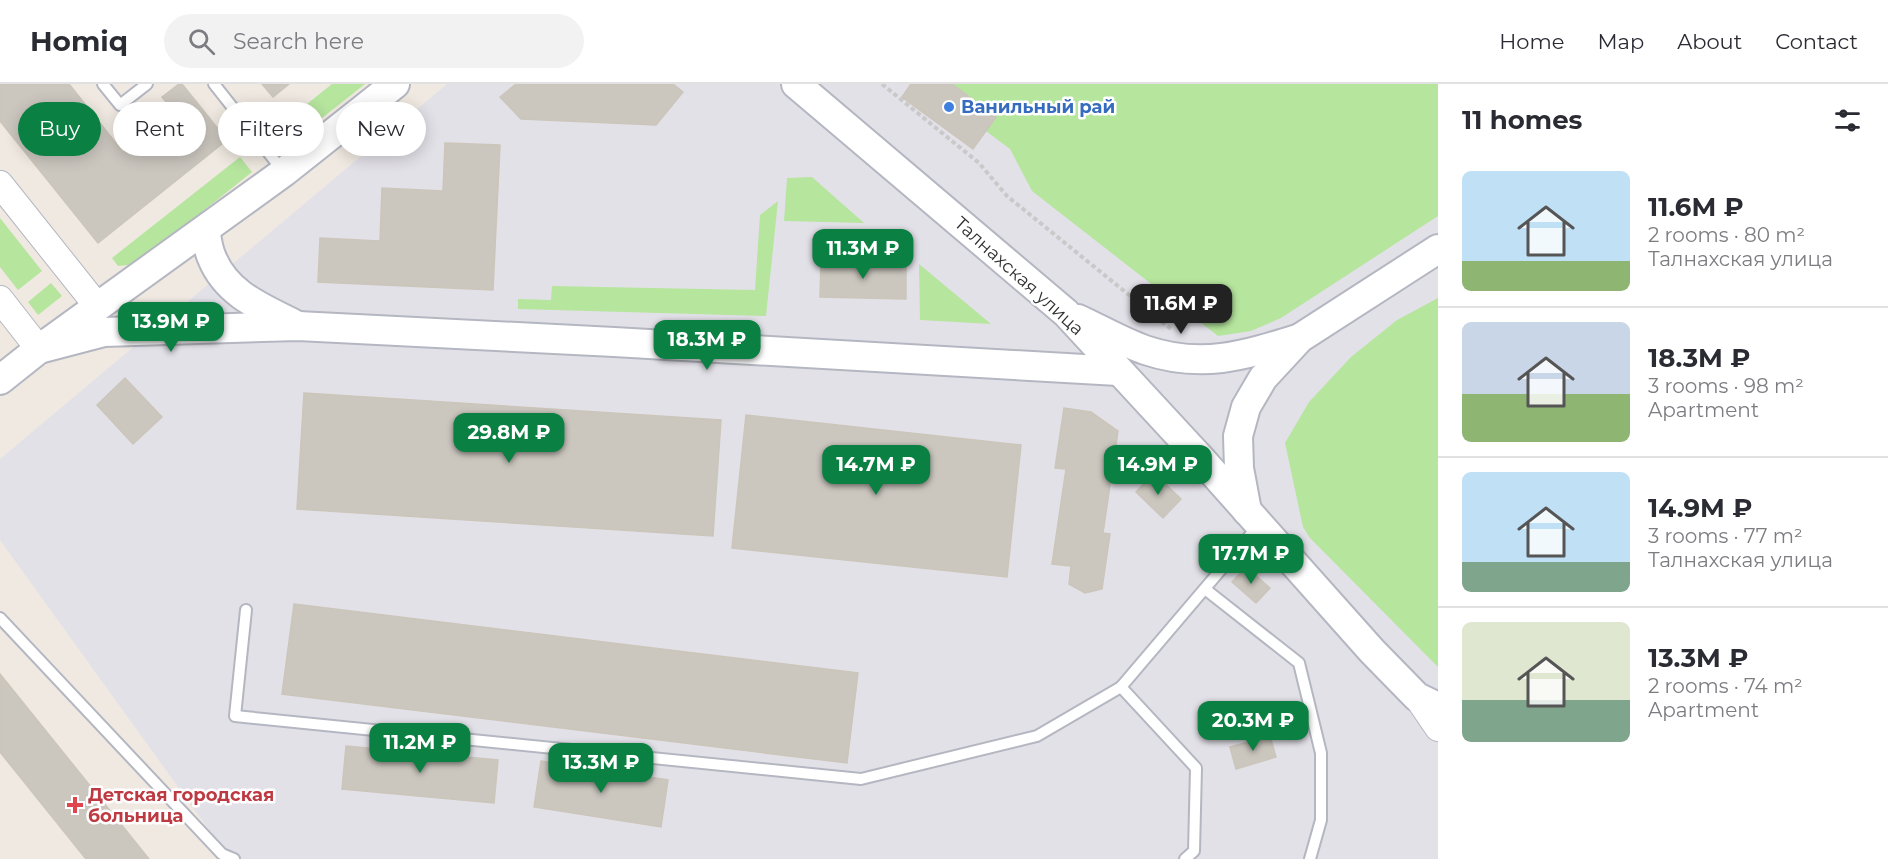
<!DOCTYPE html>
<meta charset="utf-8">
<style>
:root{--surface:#fff;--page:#f2f2f3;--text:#2b2b33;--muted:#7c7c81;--line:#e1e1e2;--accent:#0b8043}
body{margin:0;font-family:Montserrat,sans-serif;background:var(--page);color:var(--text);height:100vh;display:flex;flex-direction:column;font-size:22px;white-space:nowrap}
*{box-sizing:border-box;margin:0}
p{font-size:20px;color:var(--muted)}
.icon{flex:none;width:33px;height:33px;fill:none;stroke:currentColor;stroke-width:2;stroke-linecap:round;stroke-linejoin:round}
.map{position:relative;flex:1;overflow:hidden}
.drawer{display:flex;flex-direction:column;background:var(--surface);width:450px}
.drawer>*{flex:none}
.top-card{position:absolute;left:18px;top:18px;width:570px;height:54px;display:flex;gap:12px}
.price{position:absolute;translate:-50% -51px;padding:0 14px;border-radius:12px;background:var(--accent);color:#fff;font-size:20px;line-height:39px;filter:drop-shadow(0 2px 3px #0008)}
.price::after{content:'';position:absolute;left:50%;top:36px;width:18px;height:14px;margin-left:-9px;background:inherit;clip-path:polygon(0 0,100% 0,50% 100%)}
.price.active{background:#222;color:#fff}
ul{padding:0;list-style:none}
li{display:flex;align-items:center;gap:18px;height:150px;padding:0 24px}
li+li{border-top:2px solid var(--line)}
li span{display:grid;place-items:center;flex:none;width:168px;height:120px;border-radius:9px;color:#555}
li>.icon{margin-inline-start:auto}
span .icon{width:72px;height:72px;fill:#fffc;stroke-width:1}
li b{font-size:26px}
h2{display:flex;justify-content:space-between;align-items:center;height:72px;padding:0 24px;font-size:26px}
.pill{padding:0 21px;border-radius:27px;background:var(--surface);box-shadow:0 3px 15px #0003;font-size:21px;line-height:54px}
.pill.active{background:var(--accent);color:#fff}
header{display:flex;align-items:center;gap:36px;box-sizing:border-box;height:84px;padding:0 30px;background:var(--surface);border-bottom:2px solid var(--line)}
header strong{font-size:28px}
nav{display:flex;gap:33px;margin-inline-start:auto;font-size:21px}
.search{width:420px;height:54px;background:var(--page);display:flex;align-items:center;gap:15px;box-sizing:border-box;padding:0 21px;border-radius:33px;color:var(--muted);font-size:22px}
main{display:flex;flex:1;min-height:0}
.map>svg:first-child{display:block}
.industrial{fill:#e3e1e8}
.green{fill:#b6e59e}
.building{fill:#cbc7bf;stroke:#cbc5ba;stroke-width:1.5}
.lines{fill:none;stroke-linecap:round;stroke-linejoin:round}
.service-casing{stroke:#b4b7c1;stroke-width:14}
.tertiary-casing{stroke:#b4b7c1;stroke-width:28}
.secondary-casing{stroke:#b4b7c1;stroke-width:32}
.path{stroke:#c9c9c9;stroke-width:4;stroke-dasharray:4.5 3;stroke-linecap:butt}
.service{stroke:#fff;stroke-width:10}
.tertiary{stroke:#fff;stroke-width:26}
.secondary{stroke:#fff;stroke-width:28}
.shop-dot{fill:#3f7fe0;stroke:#fff;stroke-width:2}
.health-dot{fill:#e0444e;stroke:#fff;stroke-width:2}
.labels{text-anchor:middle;stroke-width:5;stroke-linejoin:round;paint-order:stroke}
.shop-label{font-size:18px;font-weight:bold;fill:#366cbe;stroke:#fff;text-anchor:start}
.street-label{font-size:18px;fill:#2e2e2e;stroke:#fff}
.health-label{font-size:18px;font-weight:bold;fill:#be3a42;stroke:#fff;text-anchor:start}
</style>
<header>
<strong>Homiq</strong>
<div class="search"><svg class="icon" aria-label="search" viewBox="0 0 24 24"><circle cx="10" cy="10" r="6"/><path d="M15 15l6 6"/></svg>Search here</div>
<nav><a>Home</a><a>Map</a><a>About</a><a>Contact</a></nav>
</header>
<main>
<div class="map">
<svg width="1438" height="775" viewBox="0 0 1438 775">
<rect width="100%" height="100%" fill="#efe9e1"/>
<path class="industrial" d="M447 0H969L1438 60V775H230L0 456V375Z"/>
<g class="green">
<path d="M332 0H365L289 60 277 44Z"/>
<path d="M923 0H1438V132L1281 234 1251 247 1218 252 1032 107 1010 65Z"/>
<path d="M240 73 252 88 137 180 118 182 112 174Z"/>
<path d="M812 93 864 139 784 137 787 94Z"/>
<path d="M778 117 766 232 518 225V215L551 216 552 202 755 206 760 131Z"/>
<path d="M0 134 42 187 18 206 0 183Z"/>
<path d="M919 180 991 240 920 236Z"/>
<path d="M51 199 62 212 38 231 28 218Z"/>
<path d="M1438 214V583L1310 454 1303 443 1285 359 1309 318 1351 273 1397 236Z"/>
</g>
<g class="building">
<path d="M0 0H69L123 68 174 27 162 13 179 0H182L227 56 98 159 0 37Z"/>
<path d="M262 0H289L273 13Z"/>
<path d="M516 0H673L683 8 656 41 521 35 500 13Z"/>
<path d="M911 0H952L996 33 973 65 902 13Z"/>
<path d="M445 59 500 61 493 206 318 198 320 154 380 157 382 104 443 107Z"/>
<path d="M821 178 906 179V215L820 213Z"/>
<path d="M125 294 162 333 133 360 97 321Z"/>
<path d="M304 309 721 336 713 452 297 425Z"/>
<path d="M1064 324 1091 328 1118 347 1103 449 1110 450 1102 505 1085 509 1069 500 1071 482 1052 480 1066 385 1055 384Z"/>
<path d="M746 331 1021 361 1007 493 732 464Z"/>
<path d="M1154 389 1181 415 1163 434 1136 408Z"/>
<path d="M1246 483 1270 504 1256 519 1232 498Z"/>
<path d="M294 520 858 589 847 679 282 610Z"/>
<path d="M0 590 149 775H86L0 668Z"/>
<path d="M1270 652 1276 673 1236 685 1230 663Z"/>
<path d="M346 662 498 676 494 719 342 705Z"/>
<path d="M541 677 668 696 661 743 534 723Z"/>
</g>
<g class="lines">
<defs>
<g id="service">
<path d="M103 0 120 21 147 0"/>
<path d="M214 0 283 87"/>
<path d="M1205 505 1299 579 1321 669V736L1310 775"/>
<path d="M246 526 235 632 861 695 1037 652 1121 603 1258 442"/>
<path d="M0 534 222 770 234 775"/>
<path d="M1121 603 1196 684 1194 767 1185 775"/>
</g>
<g id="tertiary">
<path d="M0 100 98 223"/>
<path d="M0 215 39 265"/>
<path d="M1417 613 1438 644"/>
</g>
<g id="secondary">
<path d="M796 0 1066 229 1201 375 1372 567 1417 613 1438 623"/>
<path d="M205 146C207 155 208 166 212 174 227 211 263 224 296 241"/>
<path d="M1078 235C1100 245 1122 258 1145 266 1201 285 1243 272 1297 255"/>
<path d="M39 265 104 248 298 242 614 258 1118 287"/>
<path d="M0 296 39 265 284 88 395 0"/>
<path d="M1247 427 1239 384 1238 352 1246 323 1263 294 1300 254 1438 165"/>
</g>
</defs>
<use href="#service" class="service-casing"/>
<use href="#tertiary" class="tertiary-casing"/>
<use href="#secondary" class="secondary-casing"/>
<path class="path" d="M882 0 979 79 1007 112 1171 245"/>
<use href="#service" class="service"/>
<use href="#tertiary" class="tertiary"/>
<use href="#secondary" class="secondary"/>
</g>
<circle class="shop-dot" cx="949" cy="23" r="6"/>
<path class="health-dot" d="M72 712h6v6h6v6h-6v6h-6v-6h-6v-6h6z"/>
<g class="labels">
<g class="shop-label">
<text x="961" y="29">Ванильный рай</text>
</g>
<g class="street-label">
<text transform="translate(1019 192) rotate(42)" y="6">Талнахская улица</text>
</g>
<g class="health-label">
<text x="88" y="717">Детская городская<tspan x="88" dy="21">больница</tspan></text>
</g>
</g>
</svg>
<b class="price" style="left:863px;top:196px">11.3M ₽</b>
<b class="price active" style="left:1181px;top:251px">11.6M ₽</b>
<b class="price" style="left:171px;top:269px">13.9M ₽</b>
<b class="price" style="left:707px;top:287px">18.3M ₽</b>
<b class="price" style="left:509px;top:380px">29.8M ₽</b>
<b class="price" style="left:876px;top:412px">14.7M ₽</b>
<b class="price" style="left:1158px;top:412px">14.9M ₽</b>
<b class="price" style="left:1251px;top:501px">17.7M ₽</b>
<b class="price" style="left:1253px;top:668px">20.3M ₽</b>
<b class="price" style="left:420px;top:690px">11.2M ₽</b>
<b class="price" style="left:601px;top:710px">13.3M ₽</b>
<div class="top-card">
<a class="pill active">Buy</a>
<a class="pill">Rent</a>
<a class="pill">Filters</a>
<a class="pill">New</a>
</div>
</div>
<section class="drawer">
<h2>11 homes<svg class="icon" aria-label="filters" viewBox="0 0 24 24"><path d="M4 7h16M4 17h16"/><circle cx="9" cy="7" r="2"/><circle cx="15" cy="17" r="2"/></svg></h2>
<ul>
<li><span style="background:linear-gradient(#bfe0f5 75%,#8fb573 0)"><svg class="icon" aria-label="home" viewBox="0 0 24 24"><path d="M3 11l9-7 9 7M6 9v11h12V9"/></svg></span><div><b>11.6M ₽</b><p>2 rooms · 80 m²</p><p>Талнахская улица</p></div></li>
<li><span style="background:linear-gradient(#c9d6e8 60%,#8fb573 0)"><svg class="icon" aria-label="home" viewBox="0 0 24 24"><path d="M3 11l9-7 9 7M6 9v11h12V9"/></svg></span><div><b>18.3M ₽</b><p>3 rooms · 98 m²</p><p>Apartment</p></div></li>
<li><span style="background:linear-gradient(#bfe0f5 75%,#7fa58c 0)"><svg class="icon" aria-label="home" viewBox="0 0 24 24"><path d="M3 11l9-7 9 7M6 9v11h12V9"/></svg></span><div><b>14.9M ₽</b><p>3 rooms · 77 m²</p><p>Талнахская улица</p></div></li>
<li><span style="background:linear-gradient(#dfe7d0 65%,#7fa58c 0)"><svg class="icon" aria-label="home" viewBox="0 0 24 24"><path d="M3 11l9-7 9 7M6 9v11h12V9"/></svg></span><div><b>13.3M ₽</b><p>2 rooms · 74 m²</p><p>Apartment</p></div></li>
</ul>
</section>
</main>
